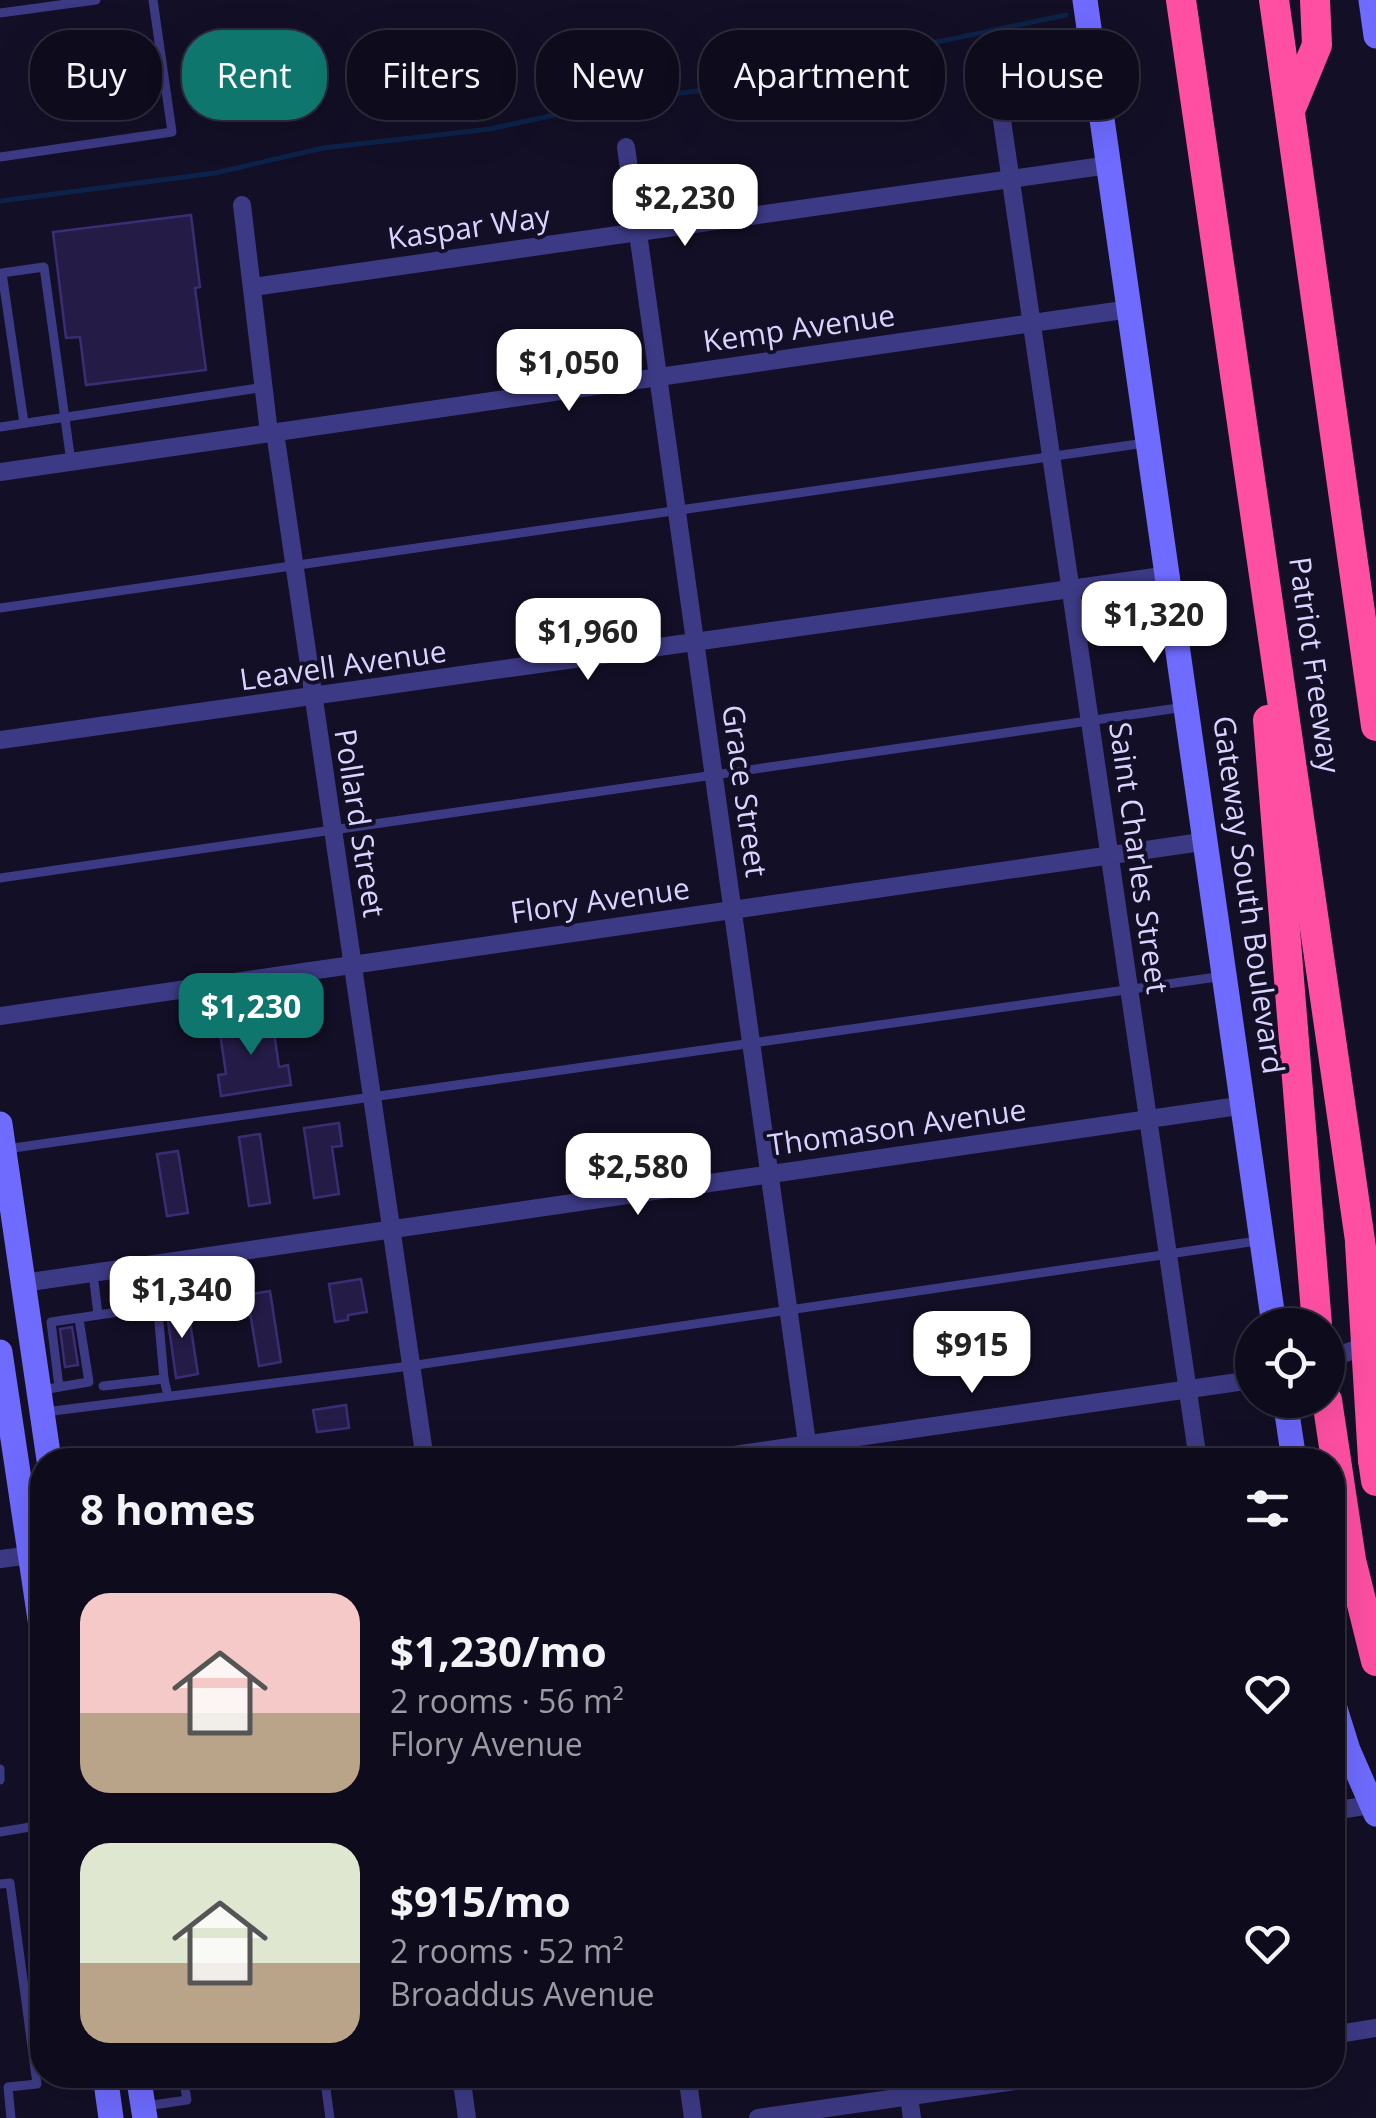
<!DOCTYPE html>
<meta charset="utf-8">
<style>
:root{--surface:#0e0b1c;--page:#171425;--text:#f1f3f6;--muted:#9b9ba3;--line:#2e2b3b;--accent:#0f766e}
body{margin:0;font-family:"Open Sans",sans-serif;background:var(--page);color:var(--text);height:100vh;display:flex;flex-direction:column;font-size:38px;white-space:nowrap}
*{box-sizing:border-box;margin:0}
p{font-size:32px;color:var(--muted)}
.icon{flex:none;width:55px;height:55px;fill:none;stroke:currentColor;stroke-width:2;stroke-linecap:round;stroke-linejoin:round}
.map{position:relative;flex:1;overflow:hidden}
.panel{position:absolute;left:30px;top:1448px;width:1315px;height:640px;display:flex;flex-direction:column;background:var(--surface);border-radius:40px;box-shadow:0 10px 40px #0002,0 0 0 2px var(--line)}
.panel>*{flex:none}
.top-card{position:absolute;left:30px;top:30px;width:1318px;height:90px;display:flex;gap:20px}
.buttons{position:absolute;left:1235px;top:1308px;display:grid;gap:20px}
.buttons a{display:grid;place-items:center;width:110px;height:110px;border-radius:50%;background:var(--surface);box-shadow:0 10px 40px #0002,0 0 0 2px var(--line);font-size:50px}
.price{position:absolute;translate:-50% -85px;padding:0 22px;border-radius:20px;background:#fff;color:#222;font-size:32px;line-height:65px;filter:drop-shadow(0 2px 5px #0008)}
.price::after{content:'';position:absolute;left:50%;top:60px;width:30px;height:22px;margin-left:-15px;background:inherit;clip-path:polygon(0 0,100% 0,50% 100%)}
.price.current{background:var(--accent);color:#fff}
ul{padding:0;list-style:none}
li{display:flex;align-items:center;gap:30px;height:250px;padding:0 50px}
li span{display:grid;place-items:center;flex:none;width:280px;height:200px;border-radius:30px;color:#555}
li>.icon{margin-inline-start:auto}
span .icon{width:120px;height:120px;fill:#fffc;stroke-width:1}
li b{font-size:42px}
h2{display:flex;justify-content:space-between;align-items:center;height:120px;padding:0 50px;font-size:42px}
.pill{padding:0 35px;border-radius:40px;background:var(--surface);box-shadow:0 10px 40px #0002,0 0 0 2px var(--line);font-size:35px;line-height:90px}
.pill.current{background:var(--accent);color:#fff}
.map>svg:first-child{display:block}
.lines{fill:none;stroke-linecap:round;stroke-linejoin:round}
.stream{stroke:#0c2248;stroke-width:5}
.building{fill:#241b47;stroke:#3b2d73;stroke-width:2.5}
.lane{stroke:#3d3a85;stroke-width:9}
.street{stroke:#3d3a85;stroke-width:18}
.secondary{stroke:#6f6bff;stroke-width:25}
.highway{stroke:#ff4fa3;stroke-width:30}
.highway-bridge{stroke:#ff4fa3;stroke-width:30}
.labels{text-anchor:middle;stroke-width:8;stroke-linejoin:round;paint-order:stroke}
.street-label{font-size:30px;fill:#d9d4ff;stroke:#130f26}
</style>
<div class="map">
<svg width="1376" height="2118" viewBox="0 0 1376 2118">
<rect width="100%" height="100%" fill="#130f26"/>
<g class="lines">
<path class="stream" d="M0 201 215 173 323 148 490 129 623 100 713 89 1066 15"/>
</g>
<g class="building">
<path d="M191 215 200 287 195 288 206 370 86 385 80 337 66 338 53 232Z"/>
<path d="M272 1018 279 1067 288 1065 291 1085 221 1096 218 1075 226 1074 219 1026Z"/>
<path d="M339 1123 342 1146 332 1147 339 1194 314 1198 304 1128Z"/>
<path d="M260 1134 270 1203 249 1206 239 1137Z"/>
<path d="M178 1151 188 1213 167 1216 157 1154Z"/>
<path d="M361 1279 367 1312 348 1315V1320L335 1322 329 1284Z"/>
<path d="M270 1291 281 1362 259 1366 247 1295Z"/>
<path d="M187 1303 198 1374 176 1378 166 1306Z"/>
<path d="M72 1327 78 1365 65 1367 60 1329Z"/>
<path d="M346 1405 349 1428 317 1432 313 1410Z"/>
</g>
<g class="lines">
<g class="lane">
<path d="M0 13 96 0"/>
<path d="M0 157 172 132 153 0"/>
<path d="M24 423 2 273 44 267 71 462"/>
<path d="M0 427 265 387"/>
<path d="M0 608 1145 443"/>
<path d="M0 878 1185 707"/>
<path d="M6 1149 1224 976"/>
<path d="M98 1315 153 1307 158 1311 164 1379"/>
<path d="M103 1386 164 1379 168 1396"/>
<path d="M59 1387 89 1382 79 1319"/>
<path d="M43 1390 59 1387 51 1322 98 1315 93 1273"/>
<path d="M45 1412 410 1366 1257 1241"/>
<path d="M0 1769V1780"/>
<path d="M0 1832 42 1825"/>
<path d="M0 1884 10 1883 37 2084 8 2087 11 2118"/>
<path d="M324 2075 330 2118"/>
<path d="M146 2106 187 2100 183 2075"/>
</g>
<g class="street">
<path d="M997 86 1198 1460"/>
<path d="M626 147 807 1443"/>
<path d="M242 205 269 433"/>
<path d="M253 287 1109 165"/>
<path d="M275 432 425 1460"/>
<path d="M0 472 1130 309"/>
<path d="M0 740 1169 575"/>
<path d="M0 1016 1208 841"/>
<path d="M23 1283 1245 1105"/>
<path d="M1328 1359 1371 1344"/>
<path d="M699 1460 1252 1380"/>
<path d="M0 1559 39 1554"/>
<path d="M1332 1811 1371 1805"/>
<path d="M1332 2035 1376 2028"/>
<path d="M461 2075 467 2118"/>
<path d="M687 2075 693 2118"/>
<path d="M906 2075 912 2118"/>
<path d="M758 2118 1057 2075"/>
</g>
<g class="secondary">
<path d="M1085 0 1274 1325"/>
<path d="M1371 0 1376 36"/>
<path d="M0 1124 49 1460"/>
<path d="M0 1352 42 1633"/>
<path d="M1285 1400 1294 1460"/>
<path d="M1332 1699 1348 1750 1376 1814"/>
<path d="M105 2075 111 2118"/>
<path d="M138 2075 145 2118"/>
</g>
<g class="highway">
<path d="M1181 0 1364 1268"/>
<path d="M1274 0 1376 726"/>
<path d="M1291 108 1317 45 1315 0"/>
<path d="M1268 720 1317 1325"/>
<path d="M1327 1400 1351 1560 1376 1661"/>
<path d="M1373 1460 1376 1481"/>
</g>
<path class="highway-bridge" d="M1360 1243 1373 1460"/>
</g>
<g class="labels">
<g class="street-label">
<text transform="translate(469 228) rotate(-8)" y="10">Kaspar Way</text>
<text transform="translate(799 329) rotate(-8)" y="10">Kemp Avenue</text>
<text transform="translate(1314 665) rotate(82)" y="10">Patriot Freeway</text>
<text transform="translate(343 666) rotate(-8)" y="10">Leavell Avenue</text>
<text transform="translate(744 791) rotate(82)" y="10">Grace Street</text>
<text transform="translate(359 823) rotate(81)" y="10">Pollard Street</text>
<text transform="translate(1138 858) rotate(82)" y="10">Saint Charles Street</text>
<text transform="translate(1248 895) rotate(82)" y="10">Gateway South Boulevard</text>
<text transform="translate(600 901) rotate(-8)" y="10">Flory Avenue</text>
<text transform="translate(897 1128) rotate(-8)" y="10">Thomason Avenue</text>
</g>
</g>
</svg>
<div class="buttons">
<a><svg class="icon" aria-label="locate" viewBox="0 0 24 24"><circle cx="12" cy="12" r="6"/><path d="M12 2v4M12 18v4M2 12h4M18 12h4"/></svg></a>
</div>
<b class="price" style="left:685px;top:249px">$2,230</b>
<b class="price" style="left:569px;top:414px">$1,050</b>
<b class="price" style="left:1154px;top:666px">$1,320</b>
<b class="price" style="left:588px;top:683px">$1,960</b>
<b class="price current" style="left:251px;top:1058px">$1,230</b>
<b class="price" style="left:638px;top:1218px">$2,580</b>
<b class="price" style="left:182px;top:1341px">$1,340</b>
<b class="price" style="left:972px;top:1396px">$915</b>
<div class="top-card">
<a class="pill">Buy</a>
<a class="pill current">Rent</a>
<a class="pill">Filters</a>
<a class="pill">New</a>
<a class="pill">Apartment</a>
<a class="pill">House</a>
</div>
<section class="panel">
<h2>8 homes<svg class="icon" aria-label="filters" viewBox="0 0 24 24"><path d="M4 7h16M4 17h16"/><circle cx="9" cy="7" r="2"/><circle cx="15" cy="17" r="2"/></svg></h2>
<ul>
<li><span style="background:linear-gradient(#f6c9c9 60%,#b9a48a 0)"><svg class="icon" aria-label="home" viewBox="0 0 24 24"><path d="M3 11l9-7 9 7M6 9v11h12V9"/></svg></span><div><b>$1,230/mo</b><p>2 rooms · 56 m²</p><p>Flory Avenue</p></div><svg class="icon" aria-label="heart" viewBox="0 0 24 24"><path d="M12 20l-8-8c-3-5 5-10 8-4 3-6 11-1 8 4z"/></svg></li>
<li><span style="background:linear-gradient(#dfe7d0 60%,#b9a48a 0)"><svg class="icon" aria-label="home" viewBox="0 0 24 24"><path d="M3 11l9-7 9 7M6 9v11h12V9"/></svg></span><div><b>$915/mo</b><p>2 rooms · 52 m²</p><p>Broaddus Avenue</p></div><svg class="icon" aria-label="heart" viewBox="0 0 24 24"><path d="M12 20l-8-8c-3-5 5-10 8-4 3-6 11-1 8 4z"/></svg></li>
</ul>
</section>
</div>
